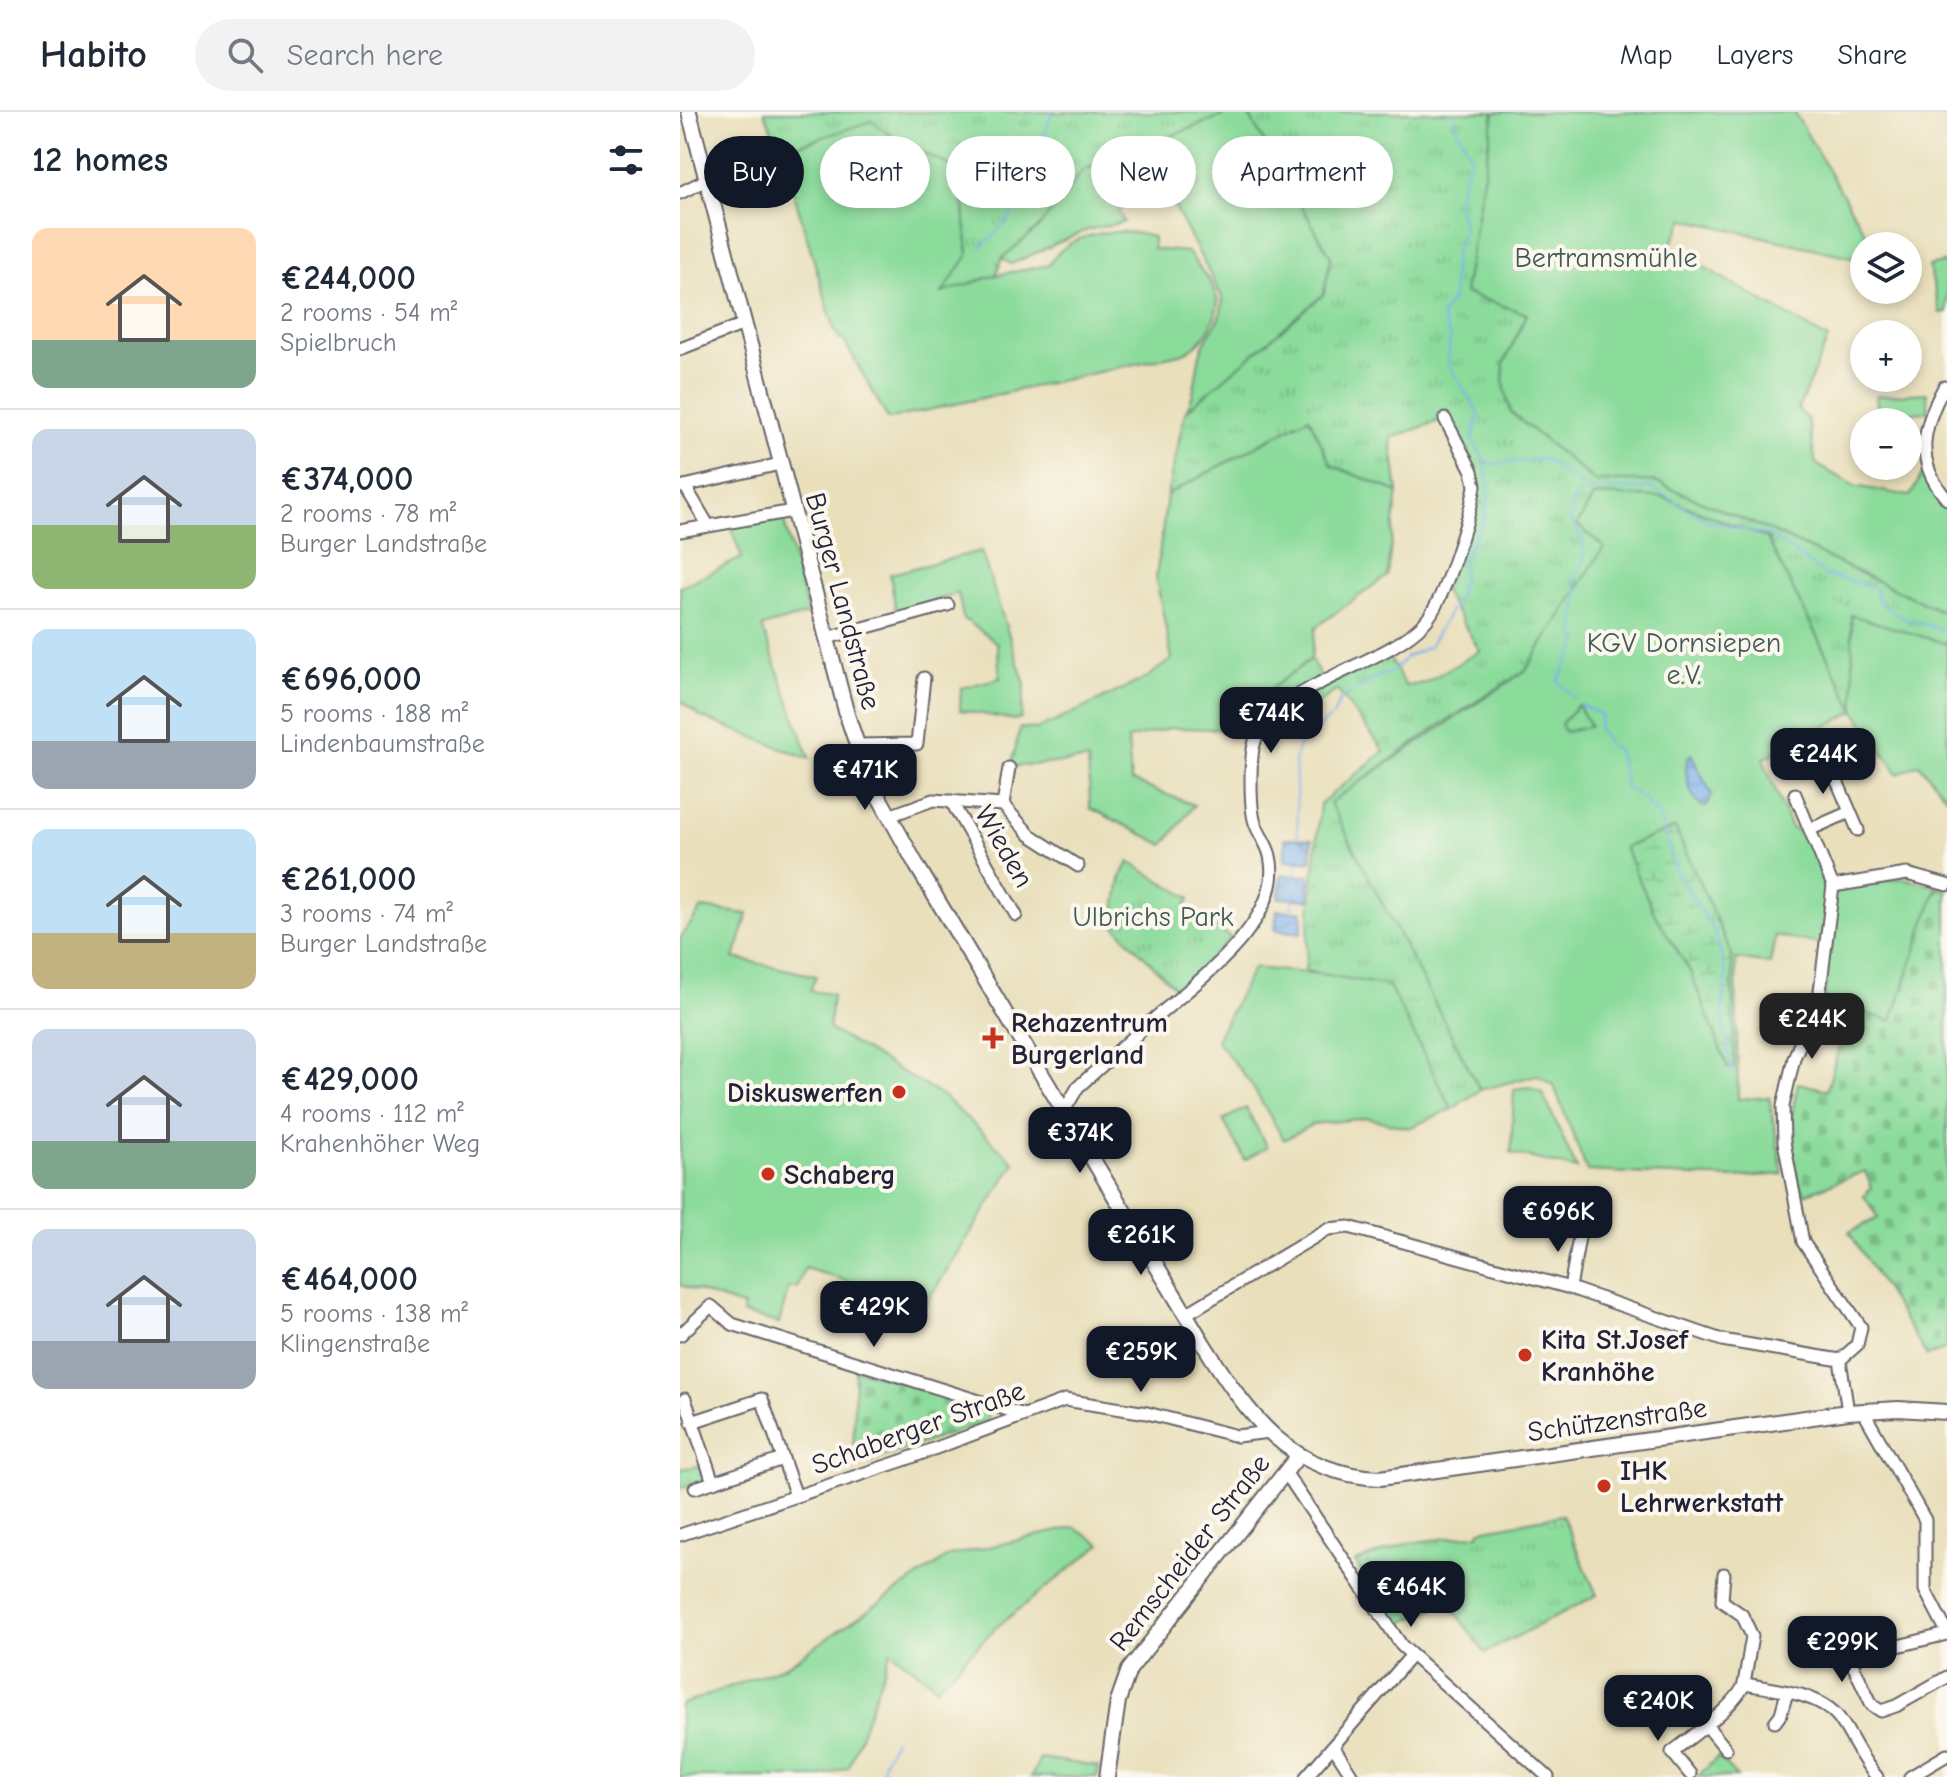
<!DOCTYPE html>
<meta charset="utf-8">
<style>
:root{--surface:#fff;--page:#f2f2f3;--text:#1f2937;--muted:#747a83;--line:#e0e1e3;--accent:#111827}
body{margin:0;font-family:"Comic Neue",sans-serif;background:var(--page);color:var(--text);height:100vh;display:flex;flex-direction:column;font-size:30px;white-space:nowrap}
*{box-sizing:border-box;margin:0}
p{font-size:26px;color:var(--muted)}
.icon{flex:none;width:44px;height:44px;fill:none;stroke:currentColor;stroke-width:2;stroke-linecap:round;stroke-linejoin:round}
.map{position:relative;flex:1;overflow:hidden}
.drawer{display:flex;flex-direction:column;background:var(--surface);width:680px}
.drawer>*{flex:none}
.banner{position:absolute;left:24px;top:24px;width:760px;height:72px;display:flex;gap:16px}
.tools{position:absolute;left:1170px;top:120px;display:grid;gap:16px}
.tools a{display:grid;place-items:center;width:72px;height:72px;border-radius:50%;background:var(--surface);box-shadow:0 4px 12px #0003;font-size:40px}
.price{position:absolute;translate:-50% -68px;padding:0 18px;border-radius:16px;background:var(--accent);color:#fff;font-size:26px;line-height:52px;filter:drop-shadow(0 2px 4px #0008)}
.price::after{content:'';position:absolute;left:50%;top:48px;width:24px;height:18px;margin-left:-12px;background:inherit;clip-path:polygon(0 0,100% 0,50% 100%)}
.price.active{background:#222;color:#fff}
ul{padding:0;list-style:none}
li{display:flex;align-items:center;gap:24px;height:200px;padding:0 32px}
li+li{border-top:2px solid var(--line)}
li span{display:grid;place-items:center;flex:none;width:224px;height:160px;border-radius:16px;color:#555}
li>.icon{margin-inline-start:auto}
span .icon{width:96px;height:96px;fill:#fffc;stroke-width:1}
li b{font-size:34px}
h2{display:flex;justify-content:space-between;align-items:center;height:96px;padding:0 32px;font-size:34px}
.tag{padding:0 28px;border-radius:36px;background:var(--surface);box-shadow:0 4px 12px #0003;font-size:28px;line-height:72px}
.tag.active{background:var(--accent);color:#fff}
header{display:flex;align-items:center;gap:48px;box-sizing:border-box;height:112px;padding:0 40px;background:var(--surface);border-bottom:2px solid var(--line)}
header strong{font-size:38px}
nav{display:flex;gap:44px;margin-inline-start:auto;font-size:28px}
.search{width:560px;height:72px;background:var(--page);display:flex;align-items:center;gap:20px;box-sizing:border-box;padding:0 28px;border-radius:44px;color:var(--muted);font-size:30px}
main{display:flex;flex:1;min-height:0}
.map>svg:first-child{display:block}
.green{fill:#8bdb9b;stroke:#567e6b;stroke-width:2}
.wetland{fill:url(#wetland-marsh);stroke:#567e6b;stroke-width:2}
.cemetery{fill:url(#cemetery-stones);stroke:#567e6b;stroke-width:2}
.park{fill:url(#park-tufts);stroke:#567e6b;stroke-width:2}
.water{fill:url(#water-waves);stroke:#506a93;stroke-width:2}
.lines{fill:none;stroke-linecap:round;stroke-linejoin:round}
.stream{stroke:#7db1eb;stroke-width:2}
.minor-casing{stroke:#686468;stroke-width:15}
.major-casing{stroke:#686468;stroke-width:18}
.minor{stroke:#fff;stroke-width:11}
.major{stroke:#fff;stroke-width:14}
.poi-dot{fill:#c8321e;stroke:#fbf7ec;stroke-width:3}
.labels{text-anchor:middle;stroke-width:8;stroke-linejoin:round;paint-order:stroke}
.park-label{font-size:28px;fill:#425a58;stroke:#fbf7ec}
.street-label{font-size:28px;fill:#22223b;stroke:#fbf7ec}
.poi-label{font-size:28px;font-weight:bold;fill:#22223b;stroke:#fbf7ec;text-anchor:start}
</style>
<header>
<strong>Habito</strong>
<div class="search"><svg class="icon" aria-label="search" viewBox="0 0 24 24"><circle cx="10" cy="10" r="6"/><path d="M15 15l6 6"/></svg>Search here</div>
<nav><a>Map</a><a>Layers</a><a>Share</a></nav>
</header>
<main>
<section class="drawer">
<h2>12 homes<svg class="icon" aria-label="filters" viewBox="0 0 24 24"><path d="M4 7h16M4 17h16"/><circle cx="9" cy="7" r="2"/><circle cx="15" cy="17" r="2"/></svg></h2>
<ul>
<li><span style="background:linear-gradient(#ffd9b3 70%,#7fa58c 0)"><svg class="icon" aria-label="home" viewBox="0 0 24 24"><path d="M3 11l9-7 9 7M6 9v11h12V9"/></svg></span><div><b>€244,000</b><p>2 rooms · 54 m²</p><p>Spielbruch</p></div></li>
<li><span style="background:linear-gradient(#c9d6e8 60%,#8fb573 0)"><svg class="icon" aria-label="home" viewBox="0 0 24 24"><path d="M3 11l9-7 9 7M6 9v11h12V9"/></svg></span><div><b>€374,000</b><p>2 rooms · 78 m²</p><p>Burger Landstraße</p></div></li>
<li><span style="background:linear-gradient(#bfe0f5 70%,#9aa5b1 0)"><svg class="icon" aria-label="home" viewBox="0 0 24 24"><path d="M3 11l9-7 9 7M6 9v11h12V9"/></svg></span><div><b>€696,000</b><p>5 rooms · 188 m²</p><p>Lindenbaumstraße</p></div></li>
<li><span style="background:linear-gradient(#bfe0f5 65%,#c2b280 0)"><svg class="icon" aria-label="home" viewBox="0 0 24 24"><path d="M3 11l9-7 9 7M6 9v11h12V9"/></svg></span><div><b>€261,000</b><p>3 rooms · 74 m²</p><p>Burger Landstraße</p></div></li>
<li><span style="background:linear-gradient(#c9d6e8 70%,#7fa58c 0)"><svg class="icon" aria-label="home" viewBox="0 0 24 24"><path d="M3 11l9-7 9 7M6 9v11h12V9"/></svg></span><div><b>€429,000</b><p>4 rooms · 112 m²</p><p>Krahenhöher Weg</p></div></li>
<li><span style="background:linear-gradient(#c9d6e8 70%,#9aa5b1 0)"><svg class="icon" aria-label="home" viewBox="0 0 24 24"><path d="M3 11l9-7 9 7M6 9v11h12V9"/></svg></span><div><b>€464,000</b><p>5 rooms · 138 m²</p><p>Klingenstraße</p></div></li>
</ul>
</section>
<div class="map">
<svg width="1267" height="1665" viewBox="0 0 1267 1665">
<defs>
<pattern id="wetland-marsh" width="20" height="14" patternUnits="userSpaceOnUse" patternTransform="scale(2)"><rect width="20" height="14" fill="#8bdb9b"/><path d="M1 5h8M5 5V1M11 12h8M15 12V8" fill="none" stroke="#78bc86"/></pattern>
<pattern id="cemetery-stones" width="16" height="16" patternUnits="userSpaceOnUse" patternTransform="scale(2)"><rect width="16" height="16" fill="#8bdb9b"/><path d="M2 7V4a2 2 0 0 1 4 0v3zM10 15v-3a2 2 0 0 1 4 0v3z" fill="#78bc86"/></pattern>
<pattern id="park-tufts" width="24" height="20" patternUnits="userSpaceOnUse" patternTransform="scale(2)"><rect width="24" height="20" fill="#8bdb9b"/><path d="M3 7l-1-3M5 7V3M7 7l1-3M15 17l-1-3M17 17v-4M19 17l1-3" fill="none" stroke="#78bc86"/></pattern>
<pattern id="water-waves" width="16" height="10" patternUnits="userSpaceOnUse" patternTransform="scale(2)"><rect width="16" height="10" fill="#7db1eb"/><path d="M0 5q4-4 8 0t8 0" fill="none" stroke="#6690c0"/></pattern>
</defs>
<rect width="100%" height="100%" fill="#fbf7ec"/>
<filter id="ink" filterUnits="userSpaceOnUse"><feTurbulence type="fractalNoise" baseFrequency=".0125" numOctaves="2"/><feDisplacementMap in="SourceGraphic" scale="16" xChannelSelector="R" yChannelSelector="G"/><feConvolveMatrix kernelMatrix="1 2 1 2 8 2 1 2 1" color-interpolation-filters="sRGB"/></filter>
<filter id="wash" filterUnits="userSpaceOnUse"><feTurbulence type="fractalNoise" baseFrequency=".006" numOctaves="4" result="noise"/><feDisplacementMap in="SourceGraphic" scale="32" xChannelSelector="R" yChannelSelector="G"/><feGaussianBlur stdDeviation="1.8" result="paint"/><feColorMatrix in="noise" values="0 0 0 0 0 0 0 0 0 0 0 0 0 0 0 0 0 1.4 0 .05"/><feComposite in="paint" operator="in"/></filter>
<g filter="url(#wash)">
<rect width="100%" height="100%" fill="#e9dfbb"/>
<g class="green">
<path d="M552 0H567L651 145 644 182 505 300C517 281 515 260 521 239 527 219 541 214 543 187L489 84 519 72 516 59 501 60 494 46 444 71 450 92 438 99 444 110 407 118 331 152 322 146 359 115 403 58Z"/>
<path d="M814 0H1114L1193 134H1184V148L1004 107 990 135 1148 227 1118 297 1128 308 1136 352 1175 374 1230 384 1244 359 1253 377 1267 393V502L1093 420 973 369H915L831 301 823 269 824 251 847 202 784 181Z"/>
<path d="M191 8 216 27 281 59 288 143 264 180 296 167 369 153C389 118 439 115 473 125V137L508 140 532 173 538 189C536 211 524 231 504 241L208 307 163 227 160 228 155 219 101 39Z"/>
<path d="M1267 150V200L1260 201 1249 154Z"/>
<path d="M1247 281 1248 300 1198 302 1196 284Z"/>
<path d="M629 305 651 353 718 380 707 464 636 515 631 547 537 617 491 616 448 627 451 669 514 693 484 733 410 696 408 648 331 655 340 616 356 617 372 611 466 566 492 547 476 467 487 383Z"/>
<path d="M914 383 982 385 1087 426 1174 597 1171 503 1267 532V686L1239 652 1218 662 1175 599 1083 647 1111 716 1129 723 1150 776 1224 766 1257 775 1212 909 1144 889 1148 833 1095 824 1090 852 1056 847 1058 987 1089 985 1103 1062 1054 1066 907 1059 874 974 857 963 800 978 649 691 846 558 923 434 897 413Z"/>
<path d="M103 405 128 502 82 515 130 647 21 605 0 588V475L62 446 50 413Z"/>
<path d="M301 439 345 572 341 606 334 608 280 598 281 576 320 566 317 531 283 506 278 481 216 501 210 462Z"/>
<path d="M22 796 68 802 54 846 136 864 130 879 152 882 149 917 264 985 335 1051 245 1193 125 1156 117 1177 109 1175 99 1211 62 1202 64 1195 0 1173V826Z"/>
<path d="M573 856 673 865 709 873 772 997 729 1016 687 1006 633 1012 604 1028 571 972 536 928Z"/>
<path d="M849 975 862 980 897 1057 831 1041 834 977Z"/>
<path d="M566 996 587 1035 565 1048 543 1008Z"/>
<path d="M395 1415 421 1432 313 1518 257 1575 211 1539 169 1655 140 1665H0V1593L106 1554 269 1444Z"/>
<path d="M360 1646 419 1655 417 1665H351Z"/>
</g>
<path class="wetland" d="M995 716 1052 843 1054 956H1048L1010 859 975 803 944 735Z"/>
<g class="cemetery">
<path d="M1257 775 1267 779V1237L1247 1244 1169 1120 1198 1106 1184 1084 1192 1076 1185 1059 1125 1082C1105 1047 1109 1010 1118 971L1147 978 1165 912 1139 902 1144 889 1212 909Z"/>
<path d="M175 1257 307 1293 308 1309 173 1355Z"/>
</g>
<g class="park">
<path d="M84 0H552L403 58 359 115 322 146 316 163 262 181 288 143 281 59 216 27 191 9 101 39Z"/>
<path d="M567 0H814L784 181 847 202 824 251 823 269 831 301 915 369H973L1093 420 1267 502V532L1171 503 1175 599 1087 426 982 385 914 383 897 413 924 435 846 558 760 613 650 691 800 978 772 997 709 874 625 859 640 692 704 639 657 578 589 627 537 617 631 547 645 572 706 539 725 574 744 571 800 539 764 480 798 371 762 308 711 326 718 380 651 353 629 305 487 383 505 300 644 182 651 145Z"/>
<path d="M898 593 910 614 885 620 881 612Z"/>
<path d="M449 750 510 786 506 794 551 826 498 879 433 812 440 767Z"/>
<path d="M20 1354 25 1369 0 1376V1357Z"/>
<path d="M882 1403 917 1483 805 1541 768 1490 716 1514 675 1450 728 1431 799 1422 800 1418Z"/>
<path d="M1038 1645 1057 1665H1017Z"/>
</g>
<g class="water">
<path d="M1011 642 1032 683 1026 695C1011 693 999 654 1011 642Z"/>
<path d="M605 726 632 727 631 749H605Z"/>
<path d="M601 763 630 764 629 788 599 786Z"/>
<path d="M597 798 623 800 621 821 595 818Z"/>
</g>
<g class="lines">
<g class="stream">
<path d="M300 135C343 104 357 49 372 0"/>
<path d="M806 349 811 352 865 347 910 379 972 376 1026 408 1093 425 1145 463 1193 474 1201 492 1222 506 1267 519"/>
<path d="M895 586 878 569 899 530 894 519 898 486 895 465 903 450 904 431 891 407 895 382 907 380"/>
<path d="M901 593 922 603 918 617 931 635 937 637 946 676 968 690 970 698 978 701 997 761 1035 820 1046 862 1042 902 1052 960"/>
<path d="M618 726 615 646 621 629 653 604 660 588 697 565 715 558 726 545 749 535 779 483 783 464 782 448 804 408 809 384 805 349 792 328 799 302 768 252 770 226 761 204 773 187 774 144 784 117 777 89 791 43 777 17 774 0"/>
<path d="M616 766V749"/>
<path d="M611 799 613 788"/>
<path d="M203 1665V1651L214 1628"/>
</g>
</g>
</g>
<g filter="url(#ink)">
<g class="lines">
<defs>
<g id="minor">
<path d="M0 81 26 68"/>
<path d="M0 237 64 212"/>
<path d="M1267 276 1264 275C1242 316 1234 350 1267 387"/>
<path d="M5 374 28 413"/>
<path d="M0 375 100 352"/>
<path d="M0 419 113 399"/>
<path d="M147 526 268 493"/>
<path d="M177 633 237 632 244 566"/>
<path d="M1142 634 1178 718"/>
<path d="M1115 682 1153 774 1139 887 1114 946 1103 994 1104 1030 1123 1130 1181 1215 1177 1233 1160 1248"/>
<path d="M271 689 336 803"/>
<path d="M323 693 329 656"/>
<path d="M209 704 253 688 323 693 350 723 398 754"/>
<path d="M1131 717 1170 700"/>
<path d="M1153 774 1227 762 1267 773"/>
<path d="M384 999 398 975C425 951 452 926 480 902 520 867 605 807 590 744 588 733 579 723 575 711 570 696 569 641 576 627 605 567 702 556 745 510 764 490 790 403 795 374L792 359 765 307"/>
<path d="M890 1176 901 1114"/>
<path d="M506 1202 648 1117 669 1115 890 1176 1042 1228 1160 1248 1168 1300"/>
<path d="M0 1223 31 1194 52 1212 344 1303"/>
<path d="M5 1287 33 1370"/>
<path d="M1183 1299 1245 1408V1478L1267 1520"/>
<path d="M12 1310 82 1287 116 1384"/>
<path d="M605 1360 722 1534 868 1665"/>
<path d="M15 1376 103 1347"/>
<path d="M0 1423 224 1348 385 1288 467 1301 557 1324 589 1320"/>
<path d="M1044 1462 1042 1489 1062 1503 1072 1524 1064 1572"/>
<path d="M1267 1522 1181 1543 1172 1551 1192 1593 1201 1599 1216 1594 1267 1565"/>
<path d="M1095 1610 1101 1602 1107 1580"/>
<path d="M1027 1614 1046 1637"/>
<path d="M653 1634 673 1665"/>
<path d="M1010 1662 992 1640C1011 1625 1057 1593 1064 1572 1093 1577 1140 1581 1159 1606 1173 1625 1180 1647 1197 1665"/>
<path d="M626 1665 731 1544"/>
<path d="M1230 1665 1267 1643"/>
</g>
<g id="major">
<path d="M9 0 167 603 188 665 237 754 524 1233C569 1304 609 1362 700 1366L1168 1300 1218 1297 1267 1300"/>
<path d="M427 1665 438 1589 449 1558 618 1344"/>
</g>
</defs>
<use href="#minor" class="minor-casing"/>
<use href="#major" class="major-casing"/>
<use href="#minor" class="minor"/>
<use href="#major" class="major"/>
</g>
</g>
<g class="poi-dot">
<path d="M309 914h8v8h8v8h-8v8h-8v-8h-8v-8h8z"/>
<circle cx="219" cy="980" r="8"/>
<circle cx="88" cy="1062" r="8"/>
<circle cx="845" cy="1243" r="8"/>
<circle cx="924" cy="1374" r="8"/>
</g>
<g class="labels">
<g class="park-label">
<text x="926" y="155">Bertramsmühle</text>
<text x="1004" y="540">KGV Dornsiepen<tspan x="1004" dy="32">e.V.</tspan></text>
<text x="473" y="814">Ulbrichs Park</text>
</g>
<g class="street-label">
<text transform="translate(164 489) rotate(75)" y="10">Burger Landstraße</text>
<text transform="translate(325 734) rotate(60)" y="10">Wieden</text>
<text transform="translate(937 1307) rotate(-8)" y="10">Schützenstraße</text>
<text transform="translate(238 1315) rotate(-20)" y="10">Schaberger Straße</text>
<text transform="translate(509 1440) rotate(-52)" y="10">Remscheider Straße</text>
</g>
<g class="poi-label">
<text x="331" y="920">Rehazentrum<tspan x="331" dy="32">Burgerland</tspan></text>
<text x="203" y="990" text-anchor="end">Diskuswerfen</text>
<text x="104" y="1072">Schaberg</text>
<text x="861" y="1237">Kita St.Josef<tspan x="861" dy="32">Kranhöhe</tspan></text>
<text x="940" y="1368">IHK<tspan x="940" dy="32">Lehrwerkstatt</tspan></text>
</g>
</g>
</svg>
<div class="tools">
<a><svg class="icon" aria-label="layers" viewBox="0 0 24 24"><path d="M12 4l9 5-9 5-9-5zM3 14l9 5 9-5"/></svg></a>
<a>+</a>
<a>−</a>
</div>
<b class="price" style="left:591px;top:643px">€744K</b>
<b class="price" style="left:1143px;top:684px">€244K</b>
<b class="price" style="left:185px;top:700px">€471K</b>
<b class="price active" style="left:1132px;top:949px">€244K</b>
<b class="price" style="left:400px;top:1063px">€374K</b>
<b class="price" style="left:878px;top:1142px">€696K</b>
<b class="price" style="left:461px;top:1165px">€261K</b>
<b class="price" style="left:194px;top:1237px">€429K</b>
<b class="price" style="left:461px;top:1282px">€259K</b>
<b class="price" style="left:731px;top:1517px">€464K</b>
<b class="price" style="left:1162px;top:1572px">€299K</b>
<b class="price" style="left:978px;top:1631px">€240K</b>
<div class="banner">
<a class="tag active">Buy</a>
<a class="tag">Rent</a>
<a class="tag">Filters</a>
<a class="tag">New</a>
<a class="tag">Apartment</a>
</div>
</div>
</main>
